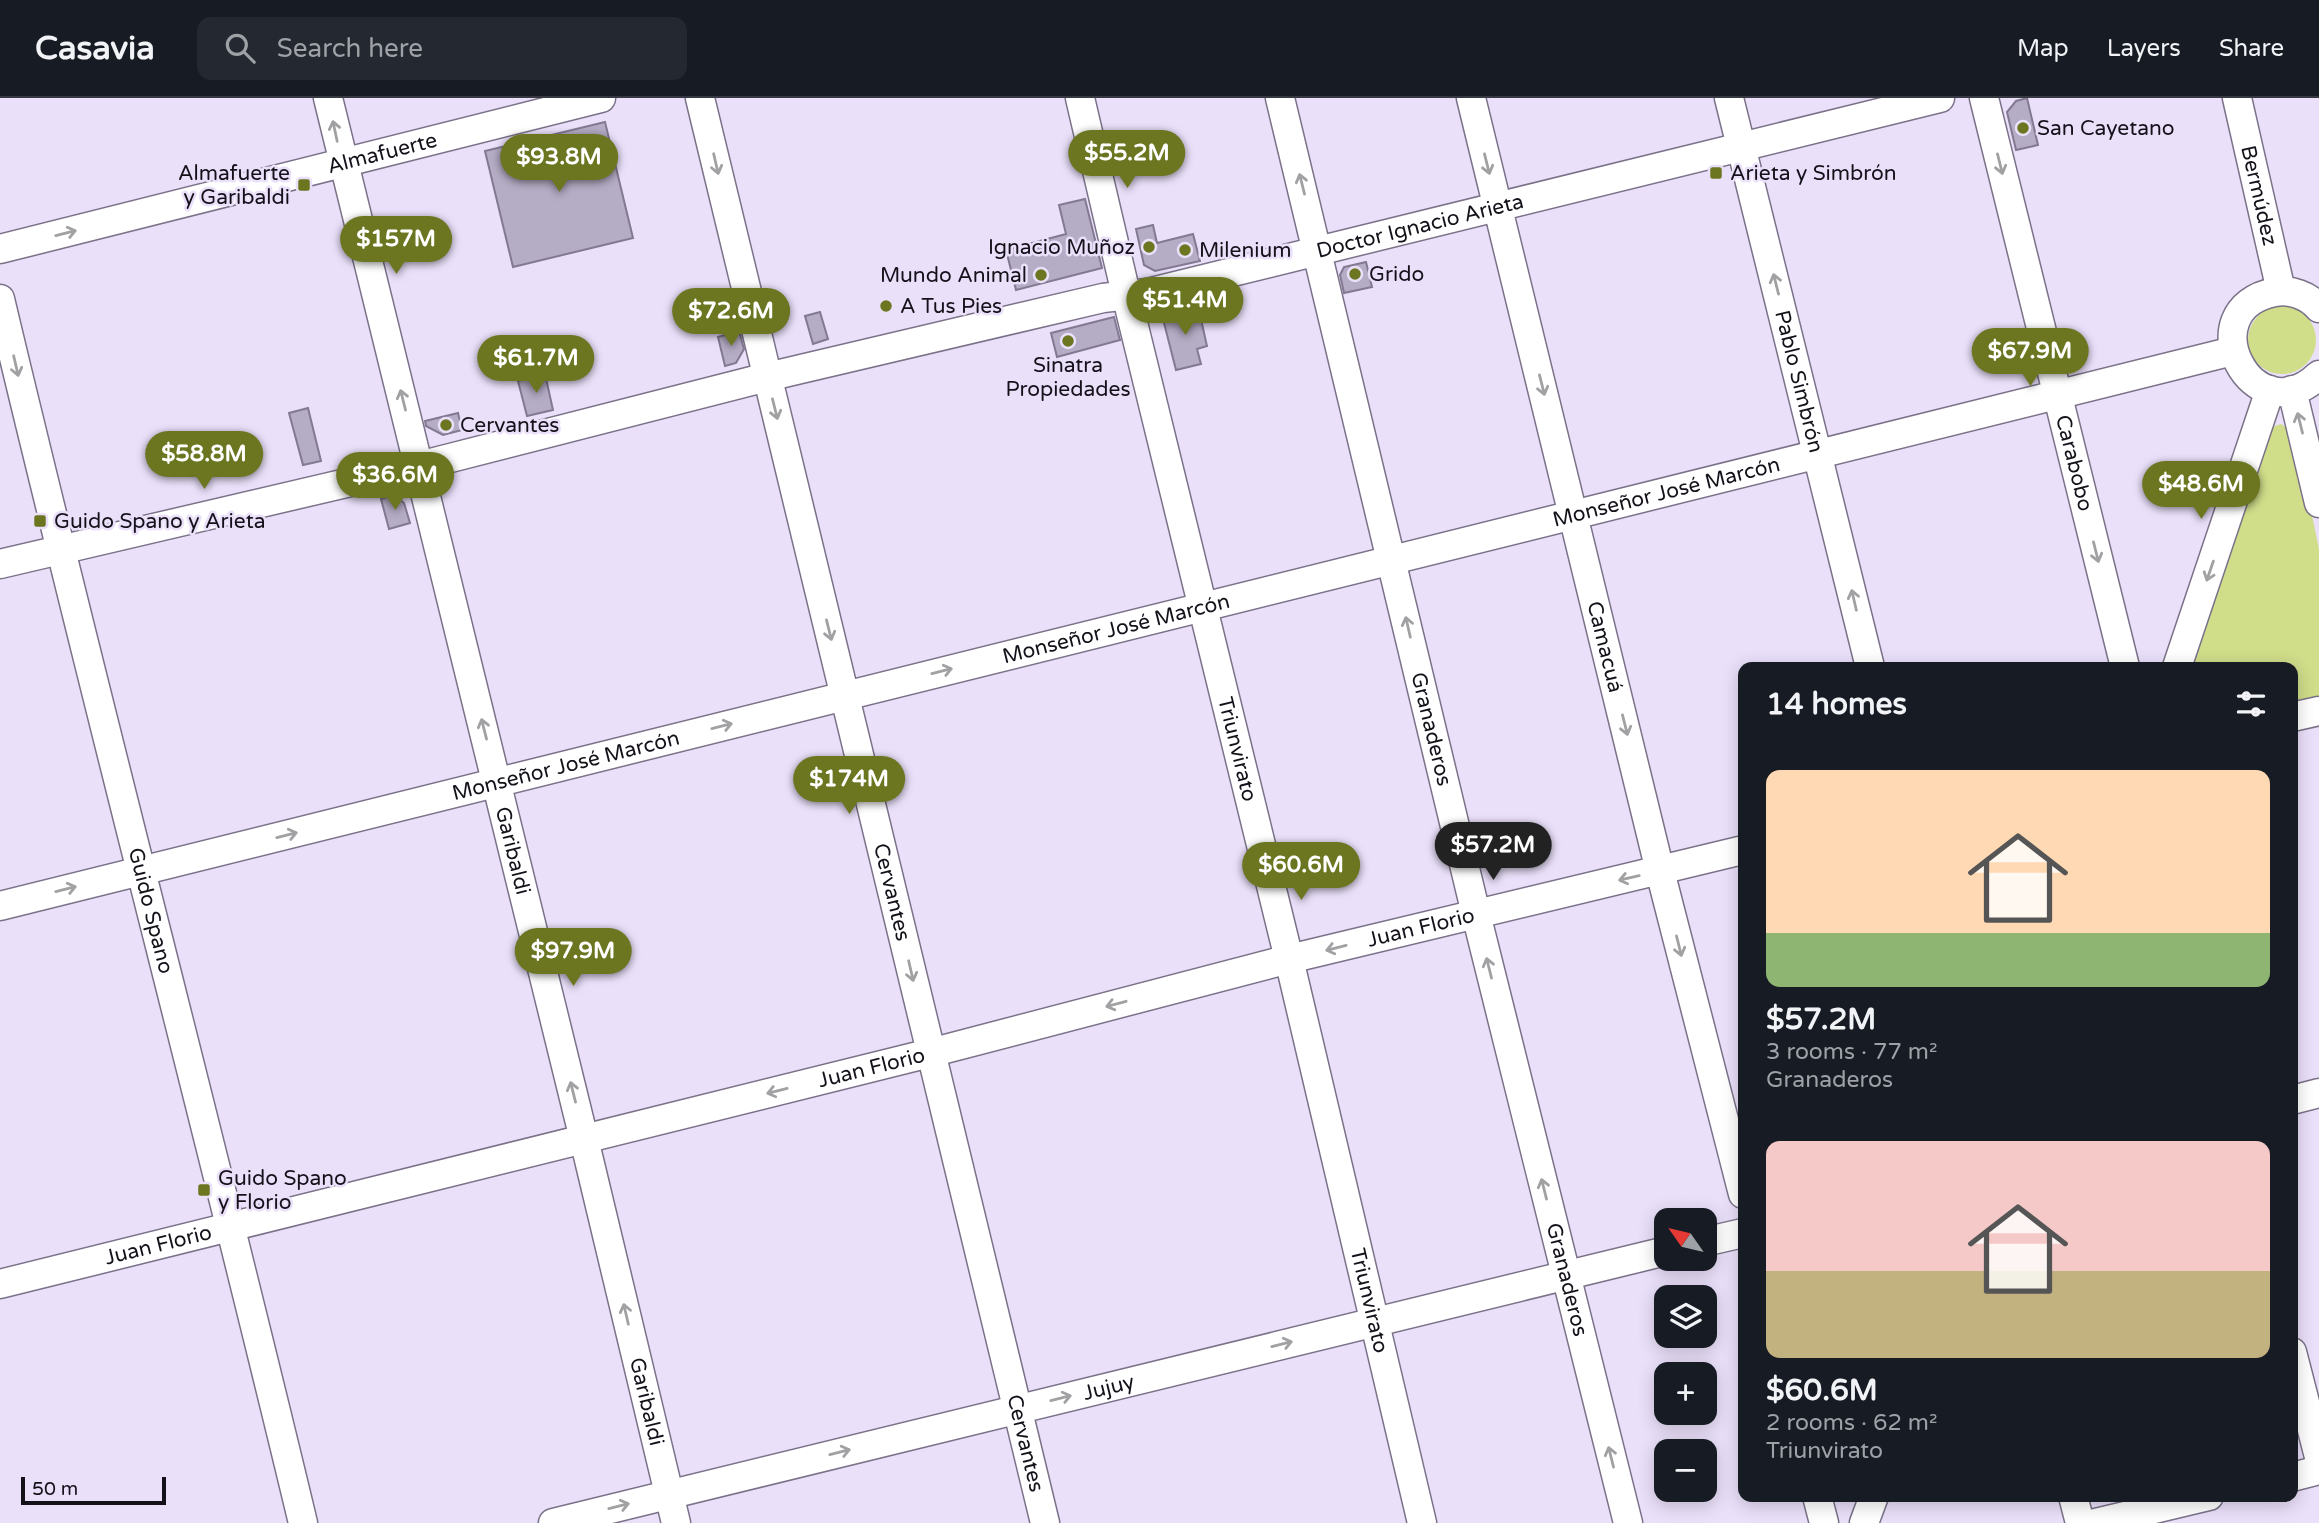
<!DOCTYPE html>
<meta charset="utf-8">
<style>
:root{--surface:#171b24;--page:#242831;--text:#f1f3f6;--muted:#9ea1a6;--line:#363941;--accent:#6c7621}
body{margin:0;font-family:"Varela Round",sans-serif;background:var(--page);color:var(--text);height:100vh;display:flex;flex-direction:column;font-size:26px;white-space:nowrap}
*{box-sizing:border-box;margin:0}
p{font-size:23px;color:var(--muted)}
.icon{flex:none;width:38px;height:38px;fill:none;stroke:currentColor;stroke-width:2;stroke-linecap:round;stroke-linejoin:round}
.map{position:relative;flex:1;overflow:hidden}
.panel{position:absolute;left:1738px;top:564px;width:560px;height:840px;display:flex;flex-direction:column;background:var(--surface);border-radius:14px;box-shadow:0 4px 18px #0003}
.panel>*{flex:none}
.needle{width:46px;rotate:304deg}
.tools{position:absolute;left:1654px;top:1110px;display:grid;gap:14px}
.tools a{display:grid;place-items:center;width:63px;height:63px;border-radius:14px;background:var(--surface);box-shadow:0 4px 18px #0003;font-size:35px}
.scale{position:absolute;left:21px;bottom:18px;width:145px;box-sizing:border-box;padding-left:7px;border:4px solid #15111a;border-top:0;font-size:19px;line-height:24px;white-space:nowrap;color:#15111a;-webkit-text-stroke:5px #eae0fa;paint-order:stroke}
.price{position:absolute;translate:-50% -60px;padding:0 16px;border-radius:24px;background:var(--accent);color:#fff;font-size:23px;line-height:46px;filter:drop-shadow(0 2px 4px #0008)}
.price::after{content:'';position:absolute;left:50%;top:42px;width:21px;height:16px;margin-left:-10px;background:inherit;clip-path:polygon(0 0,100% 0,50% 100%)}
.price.current{background:#222;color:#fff}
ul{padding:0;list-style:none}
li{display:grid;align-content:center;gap:14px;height:371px;padding:0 28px}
li span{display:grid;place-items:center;height:217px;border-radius:14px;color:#555}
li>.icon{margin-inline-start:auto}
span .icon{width:126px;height:126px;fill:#fffc;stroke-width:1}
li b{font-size:30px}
h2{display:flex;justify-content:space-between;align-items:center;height:84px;padding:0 28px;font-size:30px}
header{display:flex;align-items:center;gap:42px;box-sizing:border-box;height:98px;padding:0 35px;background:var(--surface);border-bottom:2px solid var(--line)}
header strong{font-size:33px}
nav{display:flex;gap:38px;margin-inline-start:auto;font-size:24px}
.search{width:490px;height:63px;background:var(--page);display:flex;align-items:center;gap:18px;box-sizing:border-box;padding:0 24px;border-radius:14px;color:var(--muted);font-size:26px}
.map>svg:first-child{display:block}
.green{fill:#d0dd89}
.building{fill:#b5acc5;stroke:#837991;stroke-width:2}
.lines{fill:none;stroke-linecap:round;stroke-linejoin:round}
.minor-casing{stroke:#7b7289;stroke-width:31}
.minor{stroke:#fff;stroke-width:28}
.oneway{stroke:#a1a0a3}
.poi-dot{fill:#6c7621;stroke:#eae0fa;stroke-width:2.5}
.labels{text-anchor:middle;stroke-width:5;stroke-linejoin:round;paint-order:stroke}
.poi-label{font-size:21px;fill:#15111a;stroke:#eae0fa;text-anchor:start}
.street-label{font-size:21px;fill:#15111a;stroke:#eae0fa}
</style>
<header>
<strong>Casavia</strong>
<div class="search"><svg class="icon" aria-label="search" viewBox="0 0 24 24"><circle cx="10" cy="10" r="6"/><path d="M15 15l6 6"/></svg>Search here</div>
<nav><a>Map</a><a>Layers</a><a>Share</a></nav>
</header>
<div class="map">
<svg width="2319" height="1425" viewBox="0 0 2319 1425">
<rect width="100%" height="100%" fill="#eae0fa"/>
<g class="green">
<circle cx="2282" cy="242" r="34"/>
<path d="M2281 326 2290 332 2296 341 2319 451V602L2293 610 2292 569H2187L2272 329Z"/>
</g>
<g class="building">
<path d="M2027 0 2038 47 2016 52 2007 14 2016 3Z"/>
<path d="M605 24 633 140 513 169 485 53Z"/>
<path d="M1085 101 1102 170 1016 192 1006 152 1066 136 1059 107Z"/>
<path d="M1153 127 1157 145 1193 136 1200 163 1155 173 1144 167 1136 131Z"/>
<path d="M1366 164 1372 189 1344 195 1340 177 1344 169Z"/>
<path d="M1198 208 1207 248 1197 251 1201 266 1176 272 1162 217Z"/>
<path d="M820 214 828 241 813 246 805 218Z"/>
<path d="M1114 219 1120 242 1057 259 1051 235Z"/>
<path d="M739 233 744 251 736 265 725 268 718 239Z"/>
<path d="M545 276 553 312 527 318 518 283Z"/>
<path d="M308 310 321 363 303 367 289 315Z"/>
<path d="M458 315 462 332 443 337 426 328 425 323Z"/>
<path d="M394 397 404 405 410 425 389 431 381 401Z"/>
</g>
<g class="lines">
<defs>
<g id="minor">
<path id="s1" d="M328 0 584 1041 676 1425"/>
<path id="s2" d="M700 0 1045 1425"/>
<path id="s3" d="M1080 0 1126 196 1289 861 1422 1425"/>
<path id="s4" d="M1280 0 1476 816 1628 1425"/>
<path id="s5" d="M1471 0 1660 773 1743 1096"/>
<path id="s6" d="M1729 0 1870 569"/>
<path id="s7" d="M1984 0 2125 569"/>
<path id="s8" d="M2237 0 2281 193"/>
<path id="s9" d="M0 151 601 0"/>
<path id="s10" d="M0 201C97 610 205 1016 303 1425"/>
<path d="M2319 210C2309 198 2291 191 2275 194 2187 211 2253 340 2319 277"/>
<path d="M2292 292 2319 405"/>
<path id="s11" d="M0 466 419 368 767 279 1103 200 1147 195 1940 0"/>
<path d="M2177 569 2270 292"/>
<path d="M2292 619 2319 613"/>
<path id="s12" d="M0 808 2233 253"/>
<path d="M2292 1002 2319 995"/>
<path d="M1704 1144 1743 1135"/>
<path id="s13" d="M0 1186 930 955 1289 861 1743 752"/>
<path d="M2292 1254 2319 1359"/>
<path d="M2292 1379 2319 1372"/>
<path d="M1817 1398 1824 1425"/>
<path d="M2073 1398 2080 1425"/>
<path id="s14" d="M553 1425 1666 1153"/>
<path d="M1864 1425 1874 1398"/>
<path d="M2095 1425 2209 1398"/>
</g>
</defs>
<use href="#minor" class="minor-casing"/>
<use href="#minor" class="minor"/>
</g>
<defs><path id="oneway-shaft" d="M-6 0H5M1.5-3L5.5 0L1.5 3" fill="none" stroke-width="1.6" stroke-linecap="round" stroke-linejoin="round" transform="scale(1.75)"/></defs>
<g class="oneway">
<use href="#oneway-shaft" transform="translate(335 33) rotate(-102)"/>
<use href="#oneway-shaft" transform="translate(716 66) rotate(77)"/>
<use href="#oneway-shaft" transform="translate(1487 66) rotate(76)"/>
<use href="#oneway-shaft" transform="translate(2000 66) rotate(76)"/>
<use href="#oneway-shaft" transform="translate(1302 86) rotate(-104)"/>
<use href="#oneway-shaft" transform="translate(66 135) rotate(-14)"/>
<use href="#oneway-shaft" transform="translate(1776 186) rotate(-104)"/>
<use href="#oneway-shaft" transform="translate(16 268) rotate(77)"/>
<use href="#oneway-shaft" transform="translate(1542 287) rotate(76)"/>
<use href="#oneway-shaft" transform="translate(403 302) rotate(-104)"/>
<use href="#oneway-shaft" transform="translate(775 311) rotate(76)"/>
<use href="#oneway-shaft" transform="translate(2300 325) rotate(-104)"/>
<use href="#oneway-shaft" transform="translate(2096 454) rotate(76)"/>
<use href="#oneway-shaft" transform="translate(2210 473) rotate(109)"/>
<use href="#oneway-shaft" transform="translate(1854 502) rotate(-103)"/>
<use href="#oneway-shaft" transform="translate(1408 529) rotate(-103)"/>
<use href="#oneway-shaft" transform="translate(829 532) rotate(76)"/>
<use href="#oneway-shaft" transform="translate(942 573) rotate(-14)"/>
<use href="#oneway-shaft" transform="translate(1625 627) rotate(76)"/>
<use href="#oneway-shaft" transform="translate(722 628) rotate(-14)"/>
<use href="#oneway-shaft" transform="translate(484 631) rotate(-104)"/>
<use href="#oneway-shaft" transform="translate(287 737) rotate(-14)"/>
<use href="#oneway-shaft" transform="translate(1629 780) rotate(167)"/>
<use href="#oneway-shaft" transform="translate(66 791) rotate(-14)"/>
<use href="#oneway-shaft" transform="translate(1679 848) rotate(76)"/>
<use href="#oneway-shaft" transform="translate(1336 850) rotate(166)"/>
<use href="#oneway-shaft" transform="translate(1489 870) rotate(-104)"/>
<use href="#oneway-shaft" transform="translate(911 873) rotate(77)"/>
<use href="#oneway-shaft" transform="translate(1116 906) rotate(165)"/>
<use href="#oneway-shaft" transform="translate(777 993) rotate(166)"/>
<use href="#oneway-shaft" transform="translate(573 994) rotate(-104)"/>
<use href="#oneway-shaft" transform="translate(1544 1091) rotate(-104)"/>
<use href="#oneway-shaft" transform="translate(626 1216) rotate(-103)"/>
<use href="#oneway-shaft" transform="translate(1282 1246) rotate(-14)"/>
<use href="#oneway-shaft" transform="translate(1061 1300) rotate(-14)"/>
<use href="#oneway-shaft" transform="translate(840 1354) rotate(-14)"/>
<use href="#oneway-shaft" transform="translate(1611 1359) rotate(-104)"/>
<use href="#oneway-shaft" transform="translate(619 1408) rotate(-14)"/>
</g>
<g class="poi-dot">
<circle cx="2023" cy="30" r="7"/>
<rect x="1709" y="68" width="14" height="14" rx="3.5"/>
<rect x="297" y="80" width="14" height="14" rx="3.5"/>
<circle cx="1149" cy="149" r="7"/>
<circle cx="1185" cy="152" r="7"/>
<circle cx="1355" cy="176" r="7"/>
<circle cx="1041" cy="177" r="7"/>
<circle cx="886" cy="208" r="7"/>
<circle cx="1068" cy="243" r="7"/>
<circle cx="446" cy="327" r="7"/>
<rect x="33" y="416" width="14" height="14" rx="3.5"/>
<rect x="197" y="1085" width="14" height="14" rx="3.5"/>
</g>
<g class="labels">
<g class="poi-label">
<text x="2037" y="37">San Cayetano</text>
<text x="290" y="82" text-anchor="end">Almafuerte<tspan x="290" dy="24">y Garibaldi</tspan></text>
<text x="1730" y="82">Arieta y Simbrón</text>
<text x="1135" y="156" text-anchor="end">Ignacio Muñoz</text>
<text x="1199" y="159">Milenium</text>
<text x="1369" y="183">Grido</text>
<text x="1027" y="184" text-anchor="end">Mundo Animal</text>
<text x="900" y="215">A Tus Pies</text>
<text x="1068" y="274" text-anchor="middle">Sinatra<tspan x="1068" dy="24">Propiedades</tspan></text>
<text x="460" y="334">Cervantes</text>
<text x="54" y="430">Guido Spano y Arieta</text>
<text x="218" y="1087">Guido Spano<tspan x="218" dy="24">y Florio</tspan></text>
</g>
<g class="street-label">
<text dy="7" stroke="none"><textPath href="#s9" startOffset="394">Almafuerte</textPath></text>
<text dy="7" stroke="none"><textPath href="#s8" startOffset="100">Bermúdez</textPath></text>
<text dy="7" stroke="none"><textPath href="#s11" startOffset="1460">Doctor Ignacio Arieta</textPath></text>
<text dy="7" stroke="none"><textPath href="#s6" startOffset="292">Pablo Simbrón</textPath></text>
<text dy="7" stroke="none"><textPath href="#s7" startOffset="376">Carabobo</textPath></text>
<text dy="7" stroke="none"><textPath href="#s12" startOffset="1717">Monseñor José Marcón</textPath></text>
<text dy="7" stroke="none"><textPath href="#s12" startOffset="1150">Monseñor José Marcón</textPath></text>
<text dy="7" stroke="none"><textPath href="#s5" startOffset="565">Camacuá</textPath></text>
<text dy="7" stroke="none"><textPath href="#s4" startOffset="649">Granaderos</textPath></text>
<text dy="7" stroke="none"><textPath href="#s3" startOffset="670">Triunvirato</textPath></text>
<text dy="7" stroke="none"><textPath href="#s12" startOffset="583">Monseñor José Marcón</textPath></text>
<text dy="7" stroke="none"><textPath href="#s1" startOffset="775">Garibaldi</textPath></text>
<text dy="7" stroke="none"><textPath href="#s2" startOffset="817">Cervantes</textPath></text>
<text dy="7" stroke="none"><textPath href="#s10" startOffset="630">Guido Spano</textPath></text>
<text dy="7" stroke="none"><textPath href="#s13" startOffset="1465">Juan Florio</textPath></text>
<text dy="7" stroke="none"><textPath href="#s13" startOffset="898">Juan Florio</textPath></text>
<text dy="7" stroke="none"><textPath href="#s13" startOffset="163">Juan Florio</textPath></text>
<text dy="7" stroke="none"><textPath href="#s4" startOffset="1216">Granaderos</textPath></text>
<text dy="7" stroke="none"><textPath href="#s3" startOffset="1237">Triunvirato</textPath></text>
<text dy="7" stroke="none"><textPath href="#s14" startOffset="572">Jujuy</textPath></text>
<text dy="7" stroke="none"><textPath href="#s1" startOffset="1342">Garibaldi</textPath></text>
<text dy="7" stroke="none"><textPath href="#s2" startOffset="1384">Cervantes</textPath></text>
</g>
</g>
</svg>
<div class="tools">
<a><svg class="needle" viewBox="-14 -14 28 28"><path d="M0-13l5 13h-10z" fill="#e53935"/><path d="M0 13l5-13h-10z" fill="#9ea1a6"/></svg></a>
<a><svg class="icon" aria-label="layers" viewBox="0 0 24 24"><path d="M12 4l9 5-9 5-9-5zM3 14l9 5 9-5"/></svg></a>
<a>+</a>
<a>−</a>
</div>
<div class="scale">50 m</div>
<b class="price" style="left:1127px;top:92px">$55.2M</b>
<b class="price" style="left:559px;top:96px">$93.8M</b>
<b class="price" style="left:396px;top:178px">$157M</b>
<b class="price" style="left:1185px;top:239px">$51.4M</b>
<b class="price" style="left:731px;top:250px">$72.6M</b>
<b class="price" style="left:2030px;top:290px">$67.9M</b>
<b class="price" style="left:536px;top:297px">$61.7M</b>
<b class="price" style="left:204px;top:393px">$58.8M</b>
<b class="price" style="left:395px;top:414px">$36.6M</b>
<b class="price" style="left:2201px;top:423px">$48.6M</b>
<b class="price" style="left:849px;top:718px">$174M</b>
<b class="price current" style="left:1493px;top:784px">$57.2M</b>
<b class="price" style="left:1301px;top:804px">$60.6M</b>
<b class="price" style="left:573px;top:890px">$97.9M</b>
<section class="panel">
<h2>14 homes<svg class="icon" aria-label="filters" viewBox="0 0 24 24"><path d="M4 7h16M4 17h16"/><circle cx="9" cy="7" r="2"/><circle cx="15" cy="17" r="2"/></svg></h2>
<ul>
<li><span style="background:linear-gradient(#ffd9b3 75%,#8fb573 0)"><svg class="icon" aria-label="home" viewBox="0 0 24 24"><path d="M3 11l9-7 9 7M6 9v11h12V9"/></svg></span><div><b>$57.2M</b><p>3 rooms · 77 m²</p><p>Granaderos</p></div></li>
<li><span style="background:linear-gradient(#f6c9c9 60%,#c2b280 0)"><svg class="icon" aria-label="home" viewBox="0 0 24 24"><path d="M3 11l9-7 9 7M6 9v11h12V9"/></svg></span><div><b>$60.6M</b><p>2 rooms · 62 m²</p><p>Triunvirato</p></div></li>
</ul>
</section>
</div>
